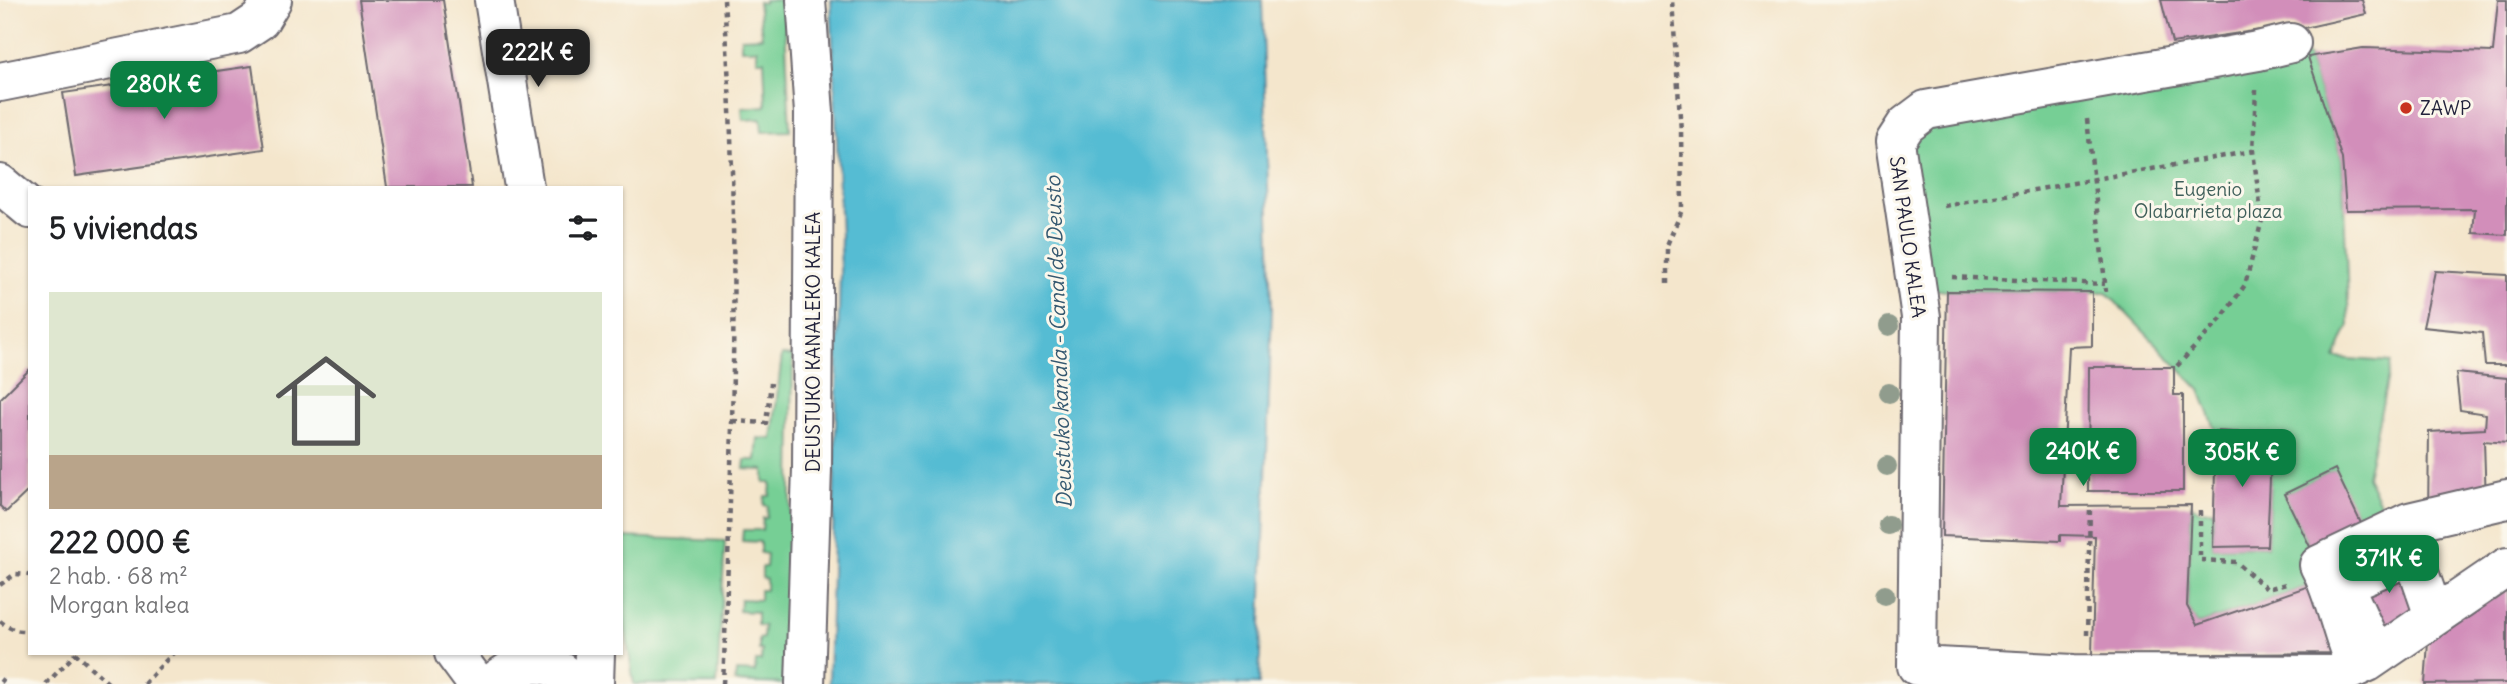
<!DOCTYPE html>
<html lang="es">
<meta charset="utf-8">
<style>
:root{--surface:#fff;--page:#f2f2f2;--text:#202124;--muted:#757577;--accent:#0b8043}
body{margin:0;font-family:Delius,sans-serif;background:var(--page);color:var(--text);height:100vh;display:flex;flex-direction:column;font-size:26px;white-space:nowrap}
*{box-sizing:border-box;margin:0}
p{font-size:23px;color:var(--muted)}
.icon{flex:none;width:38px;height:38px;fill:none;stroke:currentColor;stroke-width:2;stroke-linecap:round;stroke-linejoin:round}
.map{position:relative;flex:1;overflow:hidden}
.details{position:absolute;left:28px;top:186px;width:595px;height:469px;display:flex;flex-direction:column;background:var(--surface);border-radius:0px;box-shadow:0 2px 5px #0004}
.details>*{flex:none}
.price{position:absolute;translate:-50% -60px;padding:0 16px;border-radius:14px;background:var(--accent);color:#fff;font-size:23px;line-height:46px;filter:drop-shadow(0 2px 4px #0008)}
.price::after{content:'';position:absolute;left:50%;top:42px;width:21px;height:16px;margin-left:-10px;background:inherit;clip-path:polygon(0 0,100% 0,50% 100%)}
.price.current{background:#222;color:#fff}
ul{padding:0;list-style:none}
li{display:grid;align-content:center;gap:14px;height:371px;padding:0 21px}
li span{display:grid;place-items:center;height:217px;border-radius:0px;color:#555}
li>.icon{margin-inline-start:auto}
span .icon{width:126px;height:126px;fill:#fffc;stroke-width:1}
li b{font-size:30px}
h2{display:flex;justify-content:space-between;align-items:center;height:84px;padding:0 21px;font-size:30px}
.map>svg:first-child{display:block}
.green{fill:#76cf95;stroke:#4c7868;stroke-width:2}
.water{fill:#55bcd3;stroke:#3c6f87;stroke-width:2}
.building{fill:#d28eba}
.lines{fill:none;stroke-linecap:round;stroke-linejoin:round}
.street-casing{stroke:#6c676e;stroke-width:42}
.path{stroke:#6c676e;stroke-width:4.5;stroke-dasharray:5 5;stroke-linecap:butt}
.street{stroke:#fff;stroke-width:38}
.tree{fill:#909c8d}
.poi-dot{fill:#c8321e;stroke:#fbf7ec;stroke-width:2.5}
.labels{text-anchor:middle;stroke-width:6;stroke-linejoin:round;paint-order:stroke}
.poi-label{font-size:19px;fill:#22223b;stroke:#fbf7ec;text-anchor:start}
.park-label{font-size:19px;fill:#3f5f5a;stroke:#fbf7ec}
.street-label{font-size:19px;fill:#22223b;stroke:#fbf7ec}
.water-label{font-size:21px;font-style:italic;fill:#345870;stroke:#fbf7ec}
</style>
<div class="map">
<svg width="2507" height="684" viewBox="0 0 2507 684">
<rect width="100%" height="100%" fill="#fbf7ec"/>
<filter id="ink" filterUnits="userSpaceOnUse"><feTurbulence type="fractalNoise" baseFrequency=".0143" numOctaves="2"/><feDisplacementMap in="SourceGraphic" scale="14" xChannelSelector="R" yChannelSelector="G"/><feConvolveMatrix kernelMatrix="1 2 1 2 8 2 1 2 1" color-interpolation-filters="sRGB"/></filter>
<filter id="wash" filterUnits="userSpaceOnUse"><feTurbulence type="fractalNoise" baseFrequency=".00686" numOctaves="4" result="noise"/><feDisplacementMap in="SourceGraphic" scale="28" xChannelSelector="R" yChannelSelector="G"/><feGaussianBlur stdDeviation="1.57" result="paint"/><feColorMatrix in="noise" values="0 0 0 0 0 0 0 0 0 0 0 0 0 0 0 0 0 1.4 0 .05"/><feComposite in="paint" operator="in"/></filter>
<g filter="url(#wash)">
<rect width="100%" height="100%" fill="#f4e6cc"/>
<g class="green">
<path d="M764 0H784L790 131 762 132 761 119 743 120 742 108 766 106 764 60H757V49H741V38L762 37 758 2 764 3Z"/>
<path d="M2291 43 2308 57 2342 159 2349 325 2335 358 2391 362 2367 477 2393 528 2369 540 2334 470 2285 494 2326 580 2197 625 2187 606 2191 505 2200 511 2213 510V547L2267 546 2272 434 2216 431 2200 390 2106 292 1947 291 1917 288 1906 125Z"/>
<path d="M782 355 793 356 788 684 735 682 736 671 755 672 756 661H761L762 650H759V639L763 638 764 626 757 625V612L739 611 740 599 760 600V590H766V579L762 578V567H766L767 554 760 553V542L742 541 743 530H762L763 518H767L768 506 764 505 765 496H770L771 483H764V470L744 469 745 460H756L758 438 772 439Z"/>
<path d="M621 537 725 541 717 684H634L621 604Z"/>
</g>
<path class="water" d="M831 0H1262L1272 308 1259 684H829L841 237Z"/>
<g id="blocks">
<g class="building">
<path d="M359 0H443L472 187H387Z"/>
<path d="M2161 0H2362L2366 14 2300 29 2294 25 2172 43Z"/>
<path d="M2498 0H2507V235L2473 233 2475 209 2346 210 2342 159 2308 57 2363 48 2493 52Z"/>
<path d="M252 66 264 149 76 176 63 93Z"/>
<path d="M2435 271 2507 275V365H2485L2482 333 2423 327Z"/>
<path d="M1947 291 2092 292V346L2069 347 2061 506 2191 505 2187 606 2197 625 2326 580 2349 653 2092 655 2095 536 2060 535V541L1942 536Z"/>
<path d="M2089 367H2174V395H2183V491H2088Z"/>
<path d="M30 369V489L6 512 0 506V399Z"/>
<path d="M2456 373 2507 378V443L2484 441 2486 503 2428 516 2429 432 2485 429 2486 414 2460 410Z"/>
<path d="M2216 431 2272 434 2267 546 2213 547Z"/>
<path d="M2335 469 2369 540 2319 565 2284 494Z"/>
<path d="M2413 555 2432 608 2367 636 2343 584Z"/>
<path d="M2507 590V683L2425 684 2429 629Z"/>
</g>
</g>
</g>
<g filter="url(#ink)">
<use href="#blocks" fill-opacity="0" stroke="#6c676e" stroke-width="2"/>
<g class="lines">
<defs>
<g id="street">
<path d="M494 0 524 187"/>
<path d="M2291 43 2258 51 1926 110 1906 125 1895 142 1921 317 1917 666 2074 674 2339 675 2368 662 2507 567"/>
<path d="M0 82 239 34 260 20 272 0"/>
<path d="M0 184 30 209"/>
<path d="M2453 603 2434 616 2413 555 2343 584 2367 636 2379 654 2356 667C2341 634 2336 597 2319 565L2409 522 2507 499"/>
<path d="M454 653 477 684"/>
<path d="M492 684C508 670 528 660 549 666 559 668 569 678 578 684"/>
<path d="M594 684 595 653"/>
<path d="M805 684 812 468 814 113 806 0"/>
</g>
</defs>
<use href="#street" class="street-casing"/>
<g class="path">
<path d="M2087 119 2106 292"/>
<path d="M1944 206 2253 151"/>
<path d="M1952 277 2105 284"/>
<path d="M1667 284V245L1682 210 1681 131 1672 0"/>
<path d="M2177 366 2221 319 2245 285 2262 220 2253 151 2256 90"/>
<path d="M733 421 766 423 771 383"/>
<path d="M2200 511V560L2236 562 2267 589 2286 584"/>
<path d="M0 585 15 574 30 575"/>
<path d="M0 621C10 629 17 632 30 631"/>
<path d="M2087 635 2090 507"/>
<path d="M75 653 109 684"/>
<path d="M0 679 6 684"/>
<path d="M46 684 76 653"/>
<path d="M144 684 173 653"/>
<path d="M723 684C733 455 740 229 724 0"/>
</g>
<use href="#street" class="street"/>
</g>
<g class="tree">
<circle cx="1889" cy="326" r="10"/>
<circle cx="1889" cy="393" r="10"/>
<circle cx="1887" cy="466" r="10"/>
<circle cx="1888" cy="525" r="10"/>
<circle cx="1885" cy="595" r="10"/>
</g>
</g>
<circle class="poi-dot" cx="2406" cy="108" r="7"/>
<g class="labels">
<g class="poi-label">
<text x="2420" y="115">ZAWP</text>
</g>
<g class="park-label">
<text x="2208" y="196">Eugenio<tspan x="2208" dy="22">Olabarrieta plaza</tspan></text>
</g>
<g class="street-label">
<text transform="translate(1908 237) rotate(82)" y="7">SAN PAULO KALEA</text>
<text transform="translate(813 342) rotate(-90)" y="7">DEUSTUKO KANALEKO KALEA</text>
</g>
<g class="water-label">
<text transform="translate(1059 342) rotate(-92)" y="7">Deustuko kanala - Canal de Deusto</text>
</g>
</g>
</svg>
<b class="price current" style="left:538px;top:89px">222K €</b>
<b class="price" style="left:164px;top:121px">280K €</b>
<b class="price" style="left:2083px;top:488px">240K €</b>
<b class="price" style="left:2242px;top:489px">305K €</b>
<b class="price" style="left:2389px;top:595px">371K €</b>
<section class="details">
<h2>5 viviendas<svg class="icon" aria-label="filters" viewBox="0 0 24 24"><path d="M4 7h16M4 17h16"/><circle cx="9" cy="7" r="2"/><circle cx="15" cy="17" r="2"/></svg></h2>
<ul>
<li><span style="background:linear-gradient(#dfe7d0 75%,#b9a48a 0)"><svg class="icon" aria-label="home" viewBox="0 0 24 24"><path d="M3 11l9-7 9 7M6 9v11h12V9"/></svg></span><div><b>222 000 €</b><p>2 hab. · 68 m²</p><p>Morgan kalea</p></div></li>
</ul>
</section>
</div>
